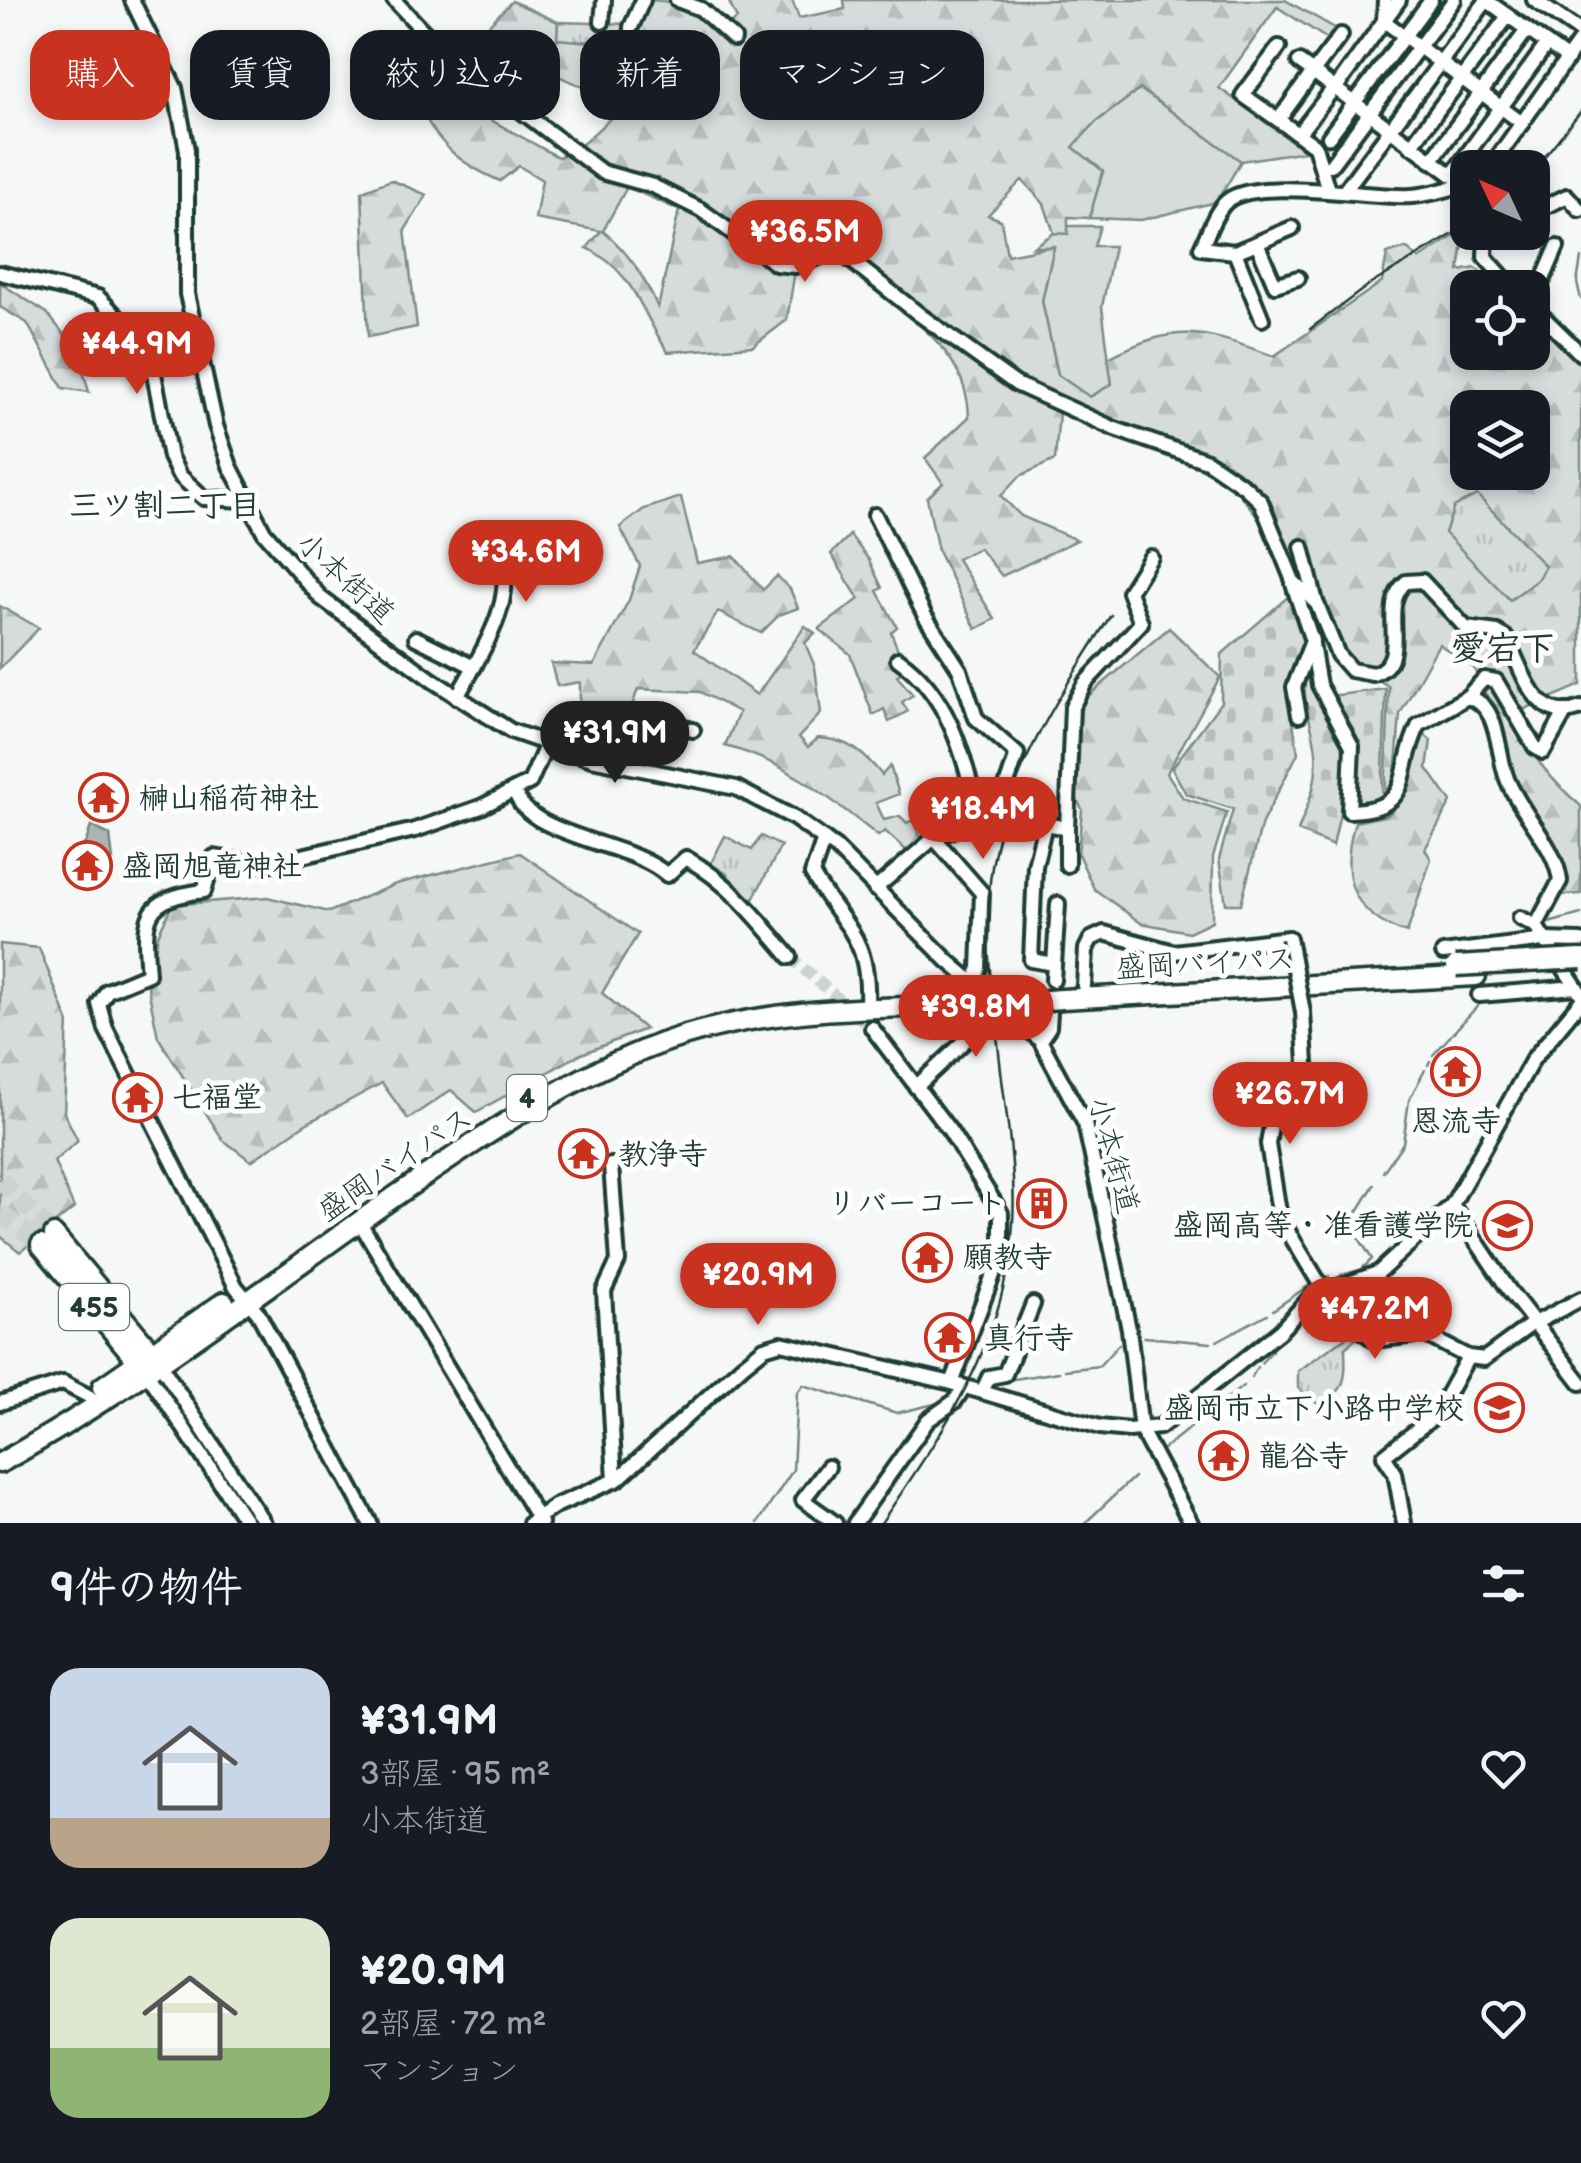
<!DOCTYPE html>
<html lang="ja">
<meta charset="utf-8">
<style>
:root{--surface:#171b24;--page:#20242c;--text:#f1f3f6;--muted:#9ea1a6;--accent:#c8321e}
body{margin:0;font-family:"Balsamiq Sans","Klee One",sans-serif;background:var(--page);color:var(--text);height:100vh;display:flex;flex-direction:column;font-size:38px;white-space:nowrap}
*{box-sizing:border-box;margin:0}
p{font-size:32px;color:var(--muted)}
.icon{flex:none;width:55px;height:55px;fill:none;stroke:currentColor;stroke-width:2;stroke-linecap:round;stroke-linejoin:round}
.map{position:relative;height:1523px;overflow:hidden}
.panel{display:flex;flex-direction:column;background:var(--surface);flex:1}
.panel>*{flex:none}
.guide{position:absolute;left:30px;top:30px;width:1000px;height:90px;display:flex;gap:20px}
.needle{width:65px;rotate:314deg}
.fabs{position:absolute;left:1450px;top:150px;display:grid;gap:20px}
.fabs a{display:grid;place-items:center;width:100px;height:100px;border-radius:20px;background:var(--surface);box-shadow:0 5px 15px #0003;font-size:50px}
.price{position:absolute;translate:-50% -85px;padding:0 22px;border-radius:35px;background:var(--accent);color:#fff;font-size:32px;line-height:65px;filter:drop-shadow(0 2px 5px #0008)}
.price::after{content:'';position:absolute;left:50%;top:60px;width:30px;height:22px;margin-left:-15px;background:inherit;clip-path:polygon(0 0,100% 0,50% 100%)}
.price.on{background:#222;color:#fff}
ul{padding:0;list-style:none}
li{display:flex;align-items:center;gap:30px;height:250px;padding:0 50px}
li span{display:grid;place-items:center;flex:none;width:280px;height:200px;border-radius:30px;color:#555}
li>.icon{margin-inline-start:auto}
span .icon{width:120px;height:120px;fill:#fffc;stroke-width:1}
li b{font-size:42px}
h2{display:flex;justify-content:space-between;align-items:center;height:120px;padding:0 50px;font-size:42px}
.tag{padding:0 35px;border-radius:30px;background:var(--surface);box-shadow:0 5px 15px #0003;font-size:35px;line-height:90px}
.tag.on{background:var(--accent);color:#fff}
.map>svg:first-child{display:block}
.grass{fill:#d6dcdb;stroke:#7a8c88;stroke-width:2.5}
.forest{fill:url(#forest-firs);stroke:#7a8c88;stroke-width:2.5;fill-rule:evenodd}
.cemetery{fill:url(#cemetery-stones);stroke:#7a8c88;stroke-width:2.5}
.park{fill:url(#park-tufts);stroke:#7a8c88;stroke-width:2.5}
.water{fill:url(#water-ripples);stroke:#72857f;stroke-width:2.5}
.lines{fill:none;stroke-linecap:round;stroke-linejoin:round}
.stream{stroke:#72857f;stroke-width:2.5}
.minor-tunnel{stroke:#cbd2d0;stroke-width:12;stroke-dasharray:12 6;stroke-linecap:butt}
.highway-tunnel{stroke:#cbd2d0;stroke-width:18;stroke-dasharray:18 9;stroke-linecap:butt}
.minor-casing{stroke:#1f3d34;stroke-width:20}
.highway-casing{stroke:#1f3d34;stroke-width:25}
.minor{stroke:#fff;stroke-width:12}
.highway{stroke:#fff;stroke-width:18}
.rail{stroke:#1f3d34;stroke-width:2.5}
.minor-bridge-casing{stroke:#1f3d34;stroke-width:20;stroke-linecap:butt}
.highway-bridge-casing{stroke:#1f3d34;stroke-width:25;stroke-linecap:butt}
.minor-bridge{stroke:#fff;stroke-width:12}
.highway-bridge{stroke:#fff;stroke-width:18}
.labels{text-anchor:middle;stroke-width:10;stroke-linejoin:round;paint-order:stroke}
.shield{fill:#fff;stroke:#627771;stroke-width:2.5}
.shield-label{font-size:28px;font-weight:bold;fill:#1f3d34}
.street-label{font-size:30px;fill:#1f3d34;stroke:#fff}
.poi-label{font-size:30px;font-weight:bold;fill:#1f3d34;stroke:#fff;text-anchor:start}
.neighbourhood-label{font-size:32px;font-weight:bold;fill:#1f3d34;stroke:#fff}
.quarter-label{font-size:35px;font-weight:bold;fill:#1f3d34;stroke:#fff}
</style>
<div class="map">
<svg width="1581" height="1523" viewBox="0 0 1581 1523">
<defs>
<pattern id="forest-firs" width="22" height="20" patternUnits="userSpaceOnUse" patternTransform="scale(2.5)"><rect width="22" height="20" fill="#d6dcdb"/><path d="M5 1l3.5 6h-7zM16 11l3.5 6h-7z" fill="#b7bebd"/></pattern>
<pattern id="cemetery-stones" width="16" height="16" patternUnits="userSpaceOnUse" patternTransform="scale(2.5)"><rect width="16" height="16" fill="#d6dcdb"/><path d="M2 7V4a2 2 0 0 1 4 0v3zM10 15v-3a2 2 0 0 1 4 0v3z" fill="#b7bebd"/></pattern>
<pattern id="park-tufts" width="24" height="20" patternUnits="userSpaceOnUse" patternTransform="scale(2.5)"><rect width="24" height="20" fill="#d6dcdb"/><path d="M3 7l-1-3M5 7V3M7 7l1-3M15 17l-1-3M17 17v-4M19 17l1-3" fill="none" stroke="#b7bebd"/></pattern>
<pattern id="water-ripples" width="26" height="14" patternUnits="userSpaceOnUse" patternTransform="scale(2.5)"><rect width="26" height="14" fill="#aab5b1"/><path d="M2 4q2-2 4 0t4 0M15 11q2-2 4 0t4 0" fill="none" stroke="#8a9491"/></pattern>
</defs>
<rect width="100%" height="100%" fill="#f6f7f7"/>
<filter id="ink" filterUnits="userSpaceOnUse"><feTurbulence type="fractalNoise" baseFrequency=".01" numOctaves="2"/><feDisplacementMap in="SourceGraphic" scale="20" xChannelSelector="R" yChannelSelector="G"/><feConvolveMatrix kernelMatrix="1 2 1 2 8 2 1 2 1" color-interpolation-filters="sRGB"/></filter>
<g filter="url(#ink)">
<g class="grass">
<path d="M1140 89 1241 161 1217 202 1141 220 1089 218 1103 171 1072 147 1096 122Z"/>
<path d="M1068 226H1100L1094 246H1114L1102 307 1112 384 1089 397 1058 375 1042 301 1054 247H1033L1054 233H1068Z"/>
</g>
<g class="forest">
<path d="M651 0 671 2 738 35 728 25 737 19 728 0H792L799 18 845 9 844 0H1285L1340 31 1329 40 1277 7 1219 88 1305 151 1241 161 1140 89 1096 122 1073 147 1103 171 1089 218 1068 217V234L1054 233 1044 204 1022 180 988 215 1001 220 1007 255 1054 246 1042 301 1058 375 1090 397 1112 384 1108 358C1180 321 1202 331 1274 356L1382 282 1387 254 1406 248 1419 259 1465 229 1459 271 1476 268 1498 287 1468 288V352H1532L1533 318 1581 362V685L1511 715C1529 752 1550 780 1581 806V894L1562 895 1569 880 1566 870 1513 775 1496 706 1482 689 1474 668 1439 644 1400 714 1395 779 1385 799 1389 687 1329 645 1293 591 1266 526 1227 480 1215 470 1069 409 1059 413 1055 460 1020 476 1001 496 1021 516 1077 540 1002 576 979 548 957 559 995 619 976 629 938 551 927 498 943 483 925 458 969 417C967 336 882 304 831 255L832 236 801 233 787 320 753 346 668 352C639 310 636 273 587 248L601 231 535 219 542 180 519 166 500 181C463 165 442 149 423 113L449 97 558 157 577 149 625 105 519 59 482 32 512 1 558 22V39L632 31ZM627 187 679 210 658 308C643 275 631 255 603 231ZM1468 408H1532V472H1468Z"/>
<path d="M391 180 427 195 405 230 417 327 368 337 362 191Z"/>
<path d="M0 283 47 313 78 352 89 392 63 388 27 323 0 307Z"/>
<path d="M681 497 697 563 734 556 763 590 777 576 790 589 798 608 779 615 761 633 718 612 694 650 757 695 805 626 815 633 805 643 815 667 821 713 799 737 808 747 818 738C848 739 864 753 882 775L890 766 899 794 876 803 884 820 900 816 907 823 914 819 920 838 909 853 885 831 878 836C830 798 785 761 725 746L739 712 700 692 638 689 615 754 604 751 616 721 595 725 577 744 560 740 558 706 580 703V682L557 686 551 663 594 665 629 600 640 566 620 527 644 509Z"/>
<path d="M850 535 869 560 882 588 877 591 897 627 891 632 905 668 897 676 913 695 902 702 908 711 889 722 884 709 873 715 850 654 819 629 859 599 831 554Z"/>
<path d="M0 606 39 628 0 668Z"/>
<path d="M1169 628 1220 677 1167 773 1183 798 1227 812 1213 857 1212 921 1189 932 1141 923 1094 889 1078 854 1082 809 1072 790 1081 702Z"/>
<path d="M1423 734 1431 740 1427 768 1451 802 1425 849 1431 859 1407 933C1351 916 1339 875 1355 822L1388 815 1403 798Z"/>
<path d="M520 853 638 934 602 993 645 1029 579 1055 476 1112 451 1090 408 1119 382 1083 304 1125 251 1161 223 1140 158 1037 148 988 158 935 172 905 267 897 329 912 396 884Z"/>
<path d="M0 944 39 948 68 1021 64 1113 78 1141 54 1161 74 1208 20 1252 0 1236Z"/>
</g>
<g class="cemetery">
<path d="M1289 596 1303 643 1287 685 1298 753 1262 823 1241 904H1226L1219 859 1233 809 1186 794 1172 768 1221 702 1222 654Z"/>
<path d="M1309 665C1312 697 1336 715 1343 744 1352 775 1339 815 1333 846L1298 831C1308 805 1319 780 1316 752 1313 719 1297 698 1309 665Z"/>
<path d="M1386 689 1382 800 1355 802 1356 745 1330 696Z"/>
</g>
<g class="park">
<path d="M558 22 625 24 632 31 625 45 557 39Z"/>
<path d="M147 321 162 347 149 354 134 328Z"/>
<path d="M1477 495 1545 566 1537 580 1510 600 1445 533 1454 507Z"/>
<path d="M725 836 752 850 761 836 781 846 750 905 726 873 710 865Z"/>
<path d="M1356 1330 1360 1335 1345 1348C1346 1378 1347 1390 1320 1406L1298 1388V1371Z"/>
</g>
<path class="water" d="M91 826 110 835 113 860 93 865 74 856 86 842Z"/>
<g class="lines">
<g class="stream">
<path d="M1581 258 1577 283 1581 299"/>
<path d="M1545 924 1581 914"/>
<path d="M1510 939 1530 931"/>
<path d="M1433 1055 1482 1001"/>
<path d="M1428 1065 1430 1061"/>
<path d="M1383 1172 1403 1143 1409 1100 1425 1070"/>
<path d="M1341 1275 1361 1270 1372 1259 1350 1224 1374 1185"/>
<path d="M1326 1278 1329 1276"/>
<path d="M1273 1310 1311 1284"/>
<path d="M1144 1337 1211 1343"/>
<path d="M1217 1341 1267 1314"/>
<path d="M1261 1363 1272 1351"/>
<path d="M1065 1370 1099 1366 1119 1344"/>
<path d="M1252 1377 1257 1367"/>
<path d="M1014 1379 1059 1372"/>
<path d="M1163 1449 1243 1386"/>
<path d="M758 1523 793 1470 797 1393 803 1385 897 1413 943 1402"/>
<path d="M1085 1523 1134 1477"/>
</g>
<path class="minor-tunnel" d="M790 957 872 1028"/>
<g class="highway-tunnel">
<path d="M0 1180 54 1235"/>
<path d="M0 1212 41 1245"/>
</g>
<defs>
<g id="minor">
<path d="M132 0 175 88 187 150V294L216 426 230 466 264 532 321 598 432 680 511 731 592 759 736 788 794 818 836 848 948 961 1040 1040 1085 1124 1129 1329 1141 1430 1191 1523"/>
<path d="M394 0 443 52 602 172 653 186 701 210 776 264 795 266 838 250 920 315 1016 384 1115 429 1207 461 1245 487 1261 502 1293 581 1317 604 1338 655 1351 670 1373 674C1414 661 1376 607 1406 582L1422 581 1466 628 1497 632 1505 637C1522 663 1532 727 1581 708"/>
<path d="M677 0 701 9 734 39"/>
<path d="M1385 0 1384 21 1522 123"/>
<path d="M1486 0 1568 59"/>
<path d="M1534 0 1581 32"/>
<path d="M602 22 604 0"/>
<path d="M631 27 643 0"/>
<path d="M1279 47 1243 95 1315 146 1328 190"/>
<path d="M1299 62 1313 72 1341 35"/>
<path d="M1335 89 1399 0"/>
<path d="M1282 115 1313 72 1468 187"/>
<path d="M1303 128 1333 89"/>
<path d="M1329 137 1431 0"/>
<path d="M1411 146 1508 16"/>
<path d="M1431 161 1527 30"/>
<path d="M1331 165 1454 0"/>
<path d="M1490 168 1581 39"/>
<path d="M1452 175 1547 44"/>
<path d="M1345 190 1487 0"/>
<path d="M1532 213 1567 196 1580 210"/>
<path d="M1486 232 1485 257 1513 288"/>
<path d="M1509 232H1518"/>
<path d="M1257 243 1292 228"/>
<path d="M1235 252 1257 243 1275 285 1298 278"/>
<path d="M0 273 98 297 128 328 154 374 170 457 179 475 204 498 245 500"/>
<path d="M1529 288 1542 282 1557 247"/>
<path d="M1532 306 1581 354"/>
<path d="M1262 319 1235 252 1201 248C1208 234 1215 211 1227 201 1257 176 1373 199 1411 196 1429 195 1447 189 1464 185"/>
<path d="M875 515 925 616 960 670 976 718 1017 754 998 810 934 838 982 893 979 968 972 991 981 1009V1026L916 1087"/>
<path d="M1302 547 1316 602"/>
<path d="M1293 584 1312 641 1294 687 1299 715"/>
<path d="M416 638 474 667 457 697"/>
<path d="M1312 644 1319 685 1352 746 1349 811C1417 810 1395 771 1419 725L1467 697"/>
<path d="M898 659C951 696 964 758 979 818"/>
<path d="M474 667C498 621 517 587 495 535"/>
<path d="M617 765 637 717 693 730"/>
<path d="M515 791C526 837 632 842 667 875L686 858C730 883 758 919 790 957"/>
<path d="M1016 817 1045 824 1035 866 1031 960 1054 964"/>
<path d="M1045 824 1067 828V865"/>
<path d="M1067 828 1072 707 1085 683 1141 623 1129 592 1151 557"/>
<path d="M824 839 812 874C846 931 870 935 867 1008"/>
<path d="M875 889 934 838"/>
<path d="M1520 918 1536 926"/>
<path d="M1581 941 1545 940 1581 994"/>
<path d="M1443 953 1545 940 1536 926 1560 881C1556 845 1518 811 1506 776 1497 750 1499 703 1467 697L1484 679 1496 681 1535 747 1543 752 1566 711"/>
<path d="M1053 980 1058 904"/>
<path d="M1084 986 1086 949 1091 939 1104 933 1174 952 1289 938"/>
<path d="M1479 995 1576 987"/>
<path d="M1303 1012 1306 1064 1272 1120 1268 1144 1280 1218 1324 1291"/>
<path d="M872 1028 950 1131 1001 1213V1254L952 1383"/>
<path d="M1040 1040 1049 1027 1050 1012"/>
<path d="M611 1165 618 1261 604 1291 615 1480"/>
<path d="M1452 1205 1509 1290 1581 1383"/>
<path d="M359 1221 541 1523"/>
<path d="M1333 1288 1357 1327 1374 1340 1424 1334 1468 1357 1484 1359 1529 1326 1581 1299"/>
<path d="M158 1361 264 1523"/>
<path d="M145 1370 247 1523"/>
<path d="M982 1392 989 1377 1005 1374 1033 1304"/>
<path d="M0 1403 63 1383 90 1397"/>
<path d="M828 1467 803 1500 835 1523"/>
<path d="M370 1523 258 1313 236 1287 106 1029 99 1004 107 991 148 974C143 916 143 899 204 891L214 857 263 865 415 830 481 807 530 782 546 746"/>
<path d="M530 1523 555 1506 618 1479 743 1365 764 1348 781 1343 952 1383 1100 1427 1129 1430 1160 1427 1280 1331 1312 1296 1378 1273 1452 1205 1533 1059 1581 1001"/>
<path d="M855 1523 928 1420 955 1401 964 1387"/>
<path d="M1404 1523 1395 1473 1384 1456 1436 1415 1468 1357"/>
</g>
<g id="highway">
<path d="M1062 999 1476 976"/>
<path d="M54 1235 156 1357"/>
<path d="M41 1245 145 1370"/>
<path d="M102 1387 224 1302"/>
<path d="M0 1463C142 1384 273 1281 407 1188 488 1133 569 1077 662 1043 758 1008 860 1008 960 1006"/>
</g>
</defs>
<use href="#minor" class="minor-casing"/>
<use href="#highway" class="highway-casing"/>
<use href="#minor" class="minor"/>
<use href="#highway" class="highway"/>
<g class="rail">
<path d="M1532 172 1581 111"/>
<path d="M1310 329 1366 287 1468 225"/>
<path d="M881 1523C945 1429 1007 1340 1013 1222 1016 1171 1007 1120 1001 1071 994 1003 981 934 992 867 1008 771 1060 695 1111 615"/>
</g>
<defs>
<path id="minor-bridge" d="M1289 938 1303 1012"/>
<g id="highway-bridge">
<path d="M1456 966 1581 959"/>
<path d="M960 1006 1062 999"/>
</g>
</defs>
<use href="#minor-bridge" class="minor-bridge-casing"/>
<use href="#highway-bridge" class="highway-bridge-casing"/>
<use href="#minor-bridge" class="minor-bridge"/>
<use href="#highway-bridge" class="highway-bridge"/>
</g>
</g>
<defs>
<symbol id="temple-ring" viewBox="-11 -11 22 22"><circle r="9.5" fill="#fff" stroke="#c8321e" stroke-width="1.5"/><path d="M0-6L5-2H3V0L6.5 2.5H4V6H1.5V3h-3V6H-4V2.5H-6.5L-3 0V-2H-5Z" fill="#c8321e"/></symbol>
<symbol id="building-ring" viewBox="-11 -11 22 22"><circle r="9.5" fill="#fff" stroke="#c8321e" stroke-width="1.5"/><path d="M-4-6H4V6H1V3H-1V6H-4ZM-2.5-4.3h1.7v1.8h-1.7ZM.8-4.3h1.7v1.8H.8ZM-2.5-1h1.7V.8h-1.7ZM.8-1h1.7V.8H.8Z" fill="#c8321e"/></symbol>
<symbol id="school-ring" viewBox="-11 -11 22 22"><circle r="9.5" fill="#fff" stroke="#c8321e" stroke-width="1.5"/><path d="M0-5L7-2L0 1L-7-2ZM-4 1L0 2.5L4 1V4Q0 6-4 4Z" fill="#c8321e"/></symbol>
</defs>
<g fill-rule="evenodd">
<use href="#temple-ring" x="76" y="770" width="55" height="55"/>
<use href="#temple-ring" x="60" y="838" width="55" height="55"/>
<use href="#temple-ring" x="1428" y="1044" width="55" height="55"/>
<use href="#temple-ring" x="110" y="1070" width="55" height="55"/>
<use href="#temple-ring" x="556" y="1126" width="55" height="55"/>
<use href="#building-ring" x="1014" y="1176" width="55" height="55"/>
<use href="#school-ring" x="1480" y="1198" width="55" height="55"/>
<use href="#temple-ring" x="900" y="1230" width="55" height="55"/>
<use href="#temple-ring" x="922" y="1310" width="55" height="55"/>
<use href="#school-ring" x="1472" y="1380" width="55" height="55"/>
<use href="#temple-ring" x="1196" y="1428" width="55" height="55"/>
</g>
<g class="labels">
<g class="shield">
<rect x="507" y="1075" width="40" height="46" rx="8"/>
<rect x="59" y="1284" width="70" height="46" rx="8"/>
</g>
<g class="shield-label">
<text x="527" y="1108">4</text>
<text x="94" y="1317">455</text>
</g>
<g class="street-label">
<text transform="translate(346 578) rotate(42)" y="10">小本街道</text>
<text transform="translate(1205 963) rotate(-3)" y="10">盛岡バイパス</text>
<text transform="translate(1114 1155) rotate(75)" y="10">小本街道</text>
<text transform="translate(395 1164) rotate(-34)" y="10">盛岡バイパス</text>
</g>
<g class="poi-label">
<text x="139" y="808">榊山稲荷神社</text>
<text x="122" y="876">盛岡旭竜神社</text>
<text x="172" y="1107">七福堂</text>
<text x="1456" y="1131" text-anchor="middle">恩流寺</text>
<text x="618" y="1164">教浄寺</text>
<text x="1007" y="1213" text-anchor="end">リバーコート</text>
<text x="1473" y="1235" text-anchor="end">盛岡高等・准看護学院</text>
<text x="963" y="1267">願教寺</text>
<text x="984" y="1348">真行寺</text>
<text x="1464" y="1418" text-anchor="end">盛岡市立下小路中学校</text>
<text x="1259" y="1466">龍谷寺</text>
</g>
<g class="neighbourhood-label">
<text x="165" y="516">三ツ割二丁目</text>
</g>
<g class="quarter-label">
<text x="1503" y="660">愛宕下</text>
</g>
</g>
</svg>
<div class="fabs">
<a><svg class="needle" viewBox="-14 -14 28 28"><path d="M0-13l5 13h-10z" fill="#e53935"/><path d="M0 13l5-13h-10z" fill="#9ea1a6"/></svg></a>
<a><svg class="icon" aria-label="locate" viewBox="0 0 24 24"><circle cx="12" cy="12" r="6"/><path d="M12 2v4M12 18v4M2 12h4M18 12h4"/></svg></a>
<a><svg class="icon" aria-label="layers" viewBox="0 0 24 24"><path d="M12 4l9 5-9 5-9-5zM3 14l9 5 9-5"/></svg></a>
</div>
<b class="price" style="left:805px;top:285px">¥36.5M</b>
<b class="price" style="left:137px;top:397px">¥44.9M</b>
<b class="price" style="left:526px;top:605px">¥34.6M</b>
<b class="price on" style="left:615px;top:786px">¥31.9M</b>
<b class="price" style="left:983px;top:862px">¥18.4M</b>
<b class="price" style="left:976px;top:1060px">¥39.8M</b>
<b class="price" style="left:1290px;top:1147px">¥26.7M</b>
<b class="price" style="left:758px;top:1328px">¥20.9M</b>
<b class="price" style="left:1375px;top:1362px">¥47.2M</b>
<div class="guide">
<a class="tag on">購入</a>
<a class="tag">賃貸</a>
<a class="tag">絞り込み</a>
<a class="tag">新着</a>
<a class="tag">マンション</a>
</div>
</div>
<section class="panel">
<h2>9件の物件<svg class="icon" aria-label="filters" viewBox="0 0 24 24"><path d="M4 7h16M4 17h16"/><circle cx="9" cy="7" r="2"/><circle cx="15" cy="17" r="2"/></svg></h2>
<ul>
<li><span style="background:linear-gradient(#c9d6e8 75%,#b9a48a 0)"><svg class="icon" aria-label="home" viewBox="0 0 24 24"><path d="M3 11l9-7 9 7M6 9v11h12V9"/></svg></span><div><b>¥31.9M</b><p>3部屋 · 95 m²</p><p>小本街道</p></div><svg class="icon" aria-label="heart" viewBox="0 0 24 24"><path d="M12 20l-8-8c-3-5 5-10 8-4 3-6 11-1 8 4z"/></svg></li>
<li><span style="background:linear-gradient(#dfe7d0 65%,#8fb573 0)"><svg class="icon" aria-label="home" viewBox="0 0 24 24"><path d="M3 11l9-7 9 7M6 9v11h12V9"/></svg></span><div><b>¥20.9M</b><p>2部屋 · 72 m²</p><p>マンション</p></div><svg class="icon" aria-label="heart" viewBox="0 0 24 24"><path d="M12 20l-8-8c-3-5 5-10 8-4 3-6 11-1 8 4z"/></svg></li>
</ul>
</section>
